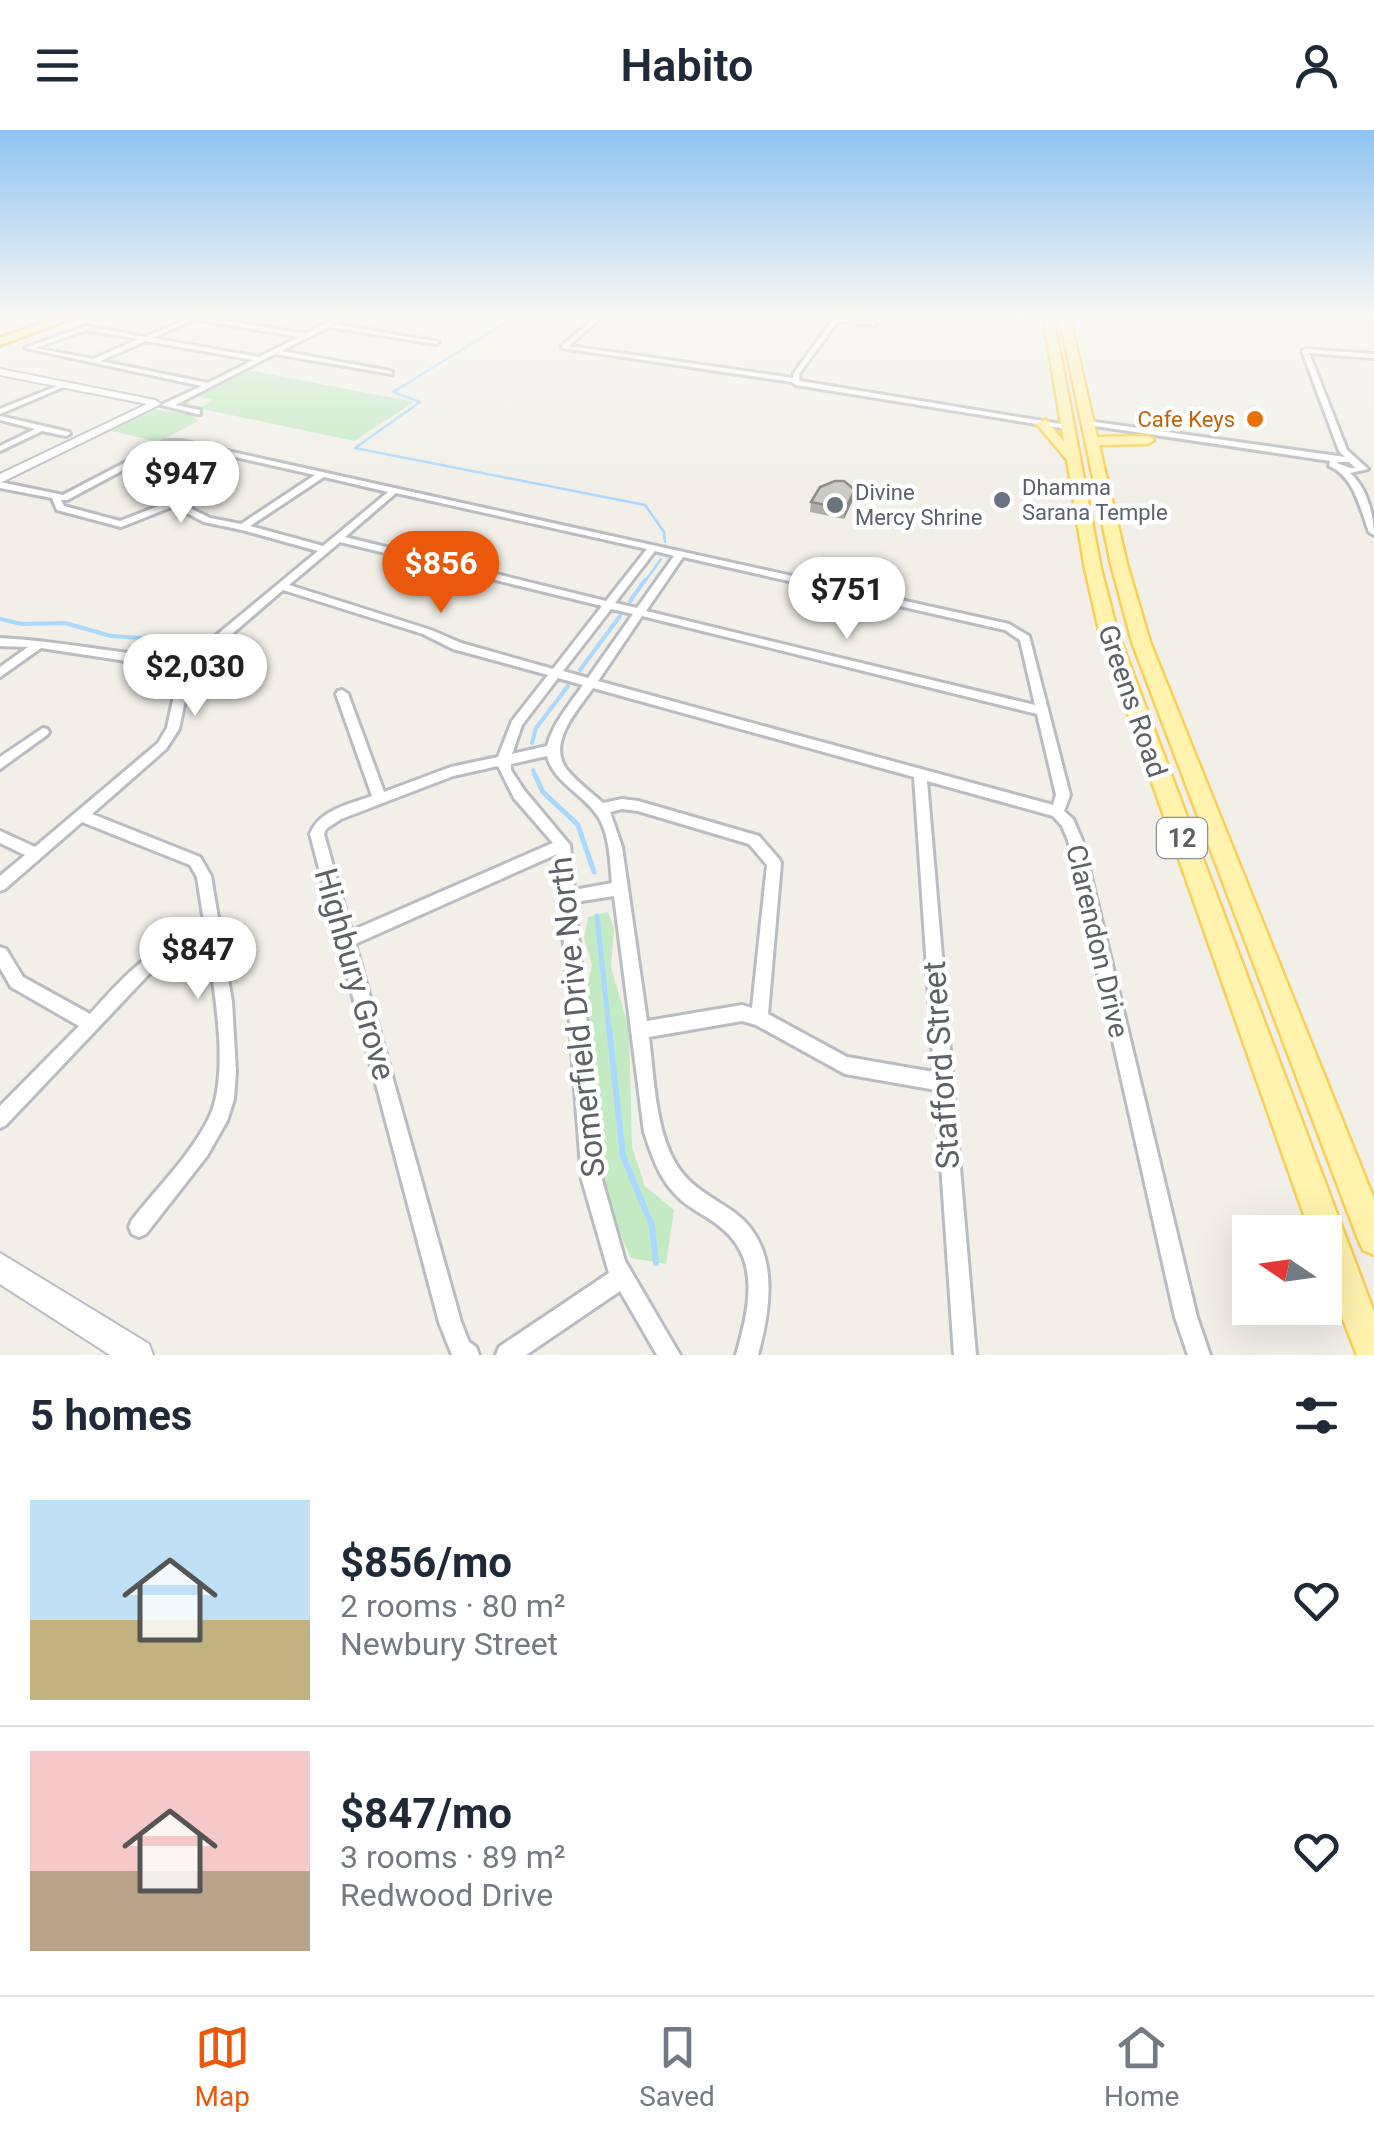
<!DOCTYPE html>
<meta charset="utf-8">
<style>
:root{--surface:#fff;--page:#f6f6f7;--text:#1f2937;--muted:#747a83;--line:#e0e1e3;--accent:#ea580c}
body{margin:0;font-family:Roboto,sans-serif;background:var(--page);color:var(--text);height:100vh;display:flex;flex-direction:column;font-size:38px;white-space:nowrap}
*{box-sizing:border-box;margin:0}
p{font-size:32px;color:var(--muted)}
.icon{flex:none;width:55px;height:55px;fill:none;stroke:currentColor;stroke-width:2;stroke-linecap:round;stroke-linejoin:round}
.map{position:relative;height:1225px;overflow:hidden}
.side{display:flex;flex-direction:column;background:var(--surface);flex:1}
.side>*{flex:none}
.needle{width:65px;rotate:283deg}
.fabs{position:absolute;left:1232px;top:1085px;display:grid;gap:20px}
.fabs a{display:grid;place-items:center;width:110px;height:110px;border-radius:0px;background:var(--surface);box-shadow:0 10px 40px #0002;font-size:50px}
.price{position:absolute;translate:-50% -85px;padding:0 22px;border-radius:35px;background:#fff;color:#222;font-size:32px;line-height:65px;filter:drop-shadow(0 2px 5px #0008)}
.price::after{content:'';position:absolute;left:50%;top:60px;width:30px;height:22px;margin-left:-15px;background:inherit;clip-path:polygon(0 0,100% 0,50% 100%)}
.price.on{background:var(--accent);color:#fff}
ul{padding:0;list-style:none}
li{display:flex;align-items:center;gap:30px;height:250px;padding:0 30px}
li+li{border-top:2px solid var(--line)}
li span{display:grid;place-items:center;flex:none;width:280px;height:200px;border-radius:0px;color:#555}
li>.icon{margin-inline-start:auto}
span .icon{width:120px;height:120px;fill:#fffc;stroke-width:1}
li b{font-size:42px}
h2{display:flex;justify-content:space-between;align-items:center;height:120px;padding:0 30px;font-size:42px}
header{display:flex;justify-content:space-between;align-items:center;height:130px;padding:0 30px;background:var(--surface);font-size:45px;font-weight:600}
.menu{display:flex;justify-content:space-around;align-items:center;height:140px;border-top:2px solid var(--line);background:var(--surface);font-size:28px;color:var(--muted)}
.menu a{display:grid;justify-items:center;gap:5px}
.menu .on{color:var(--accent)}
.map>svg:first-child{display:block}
.green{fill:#c3eac3}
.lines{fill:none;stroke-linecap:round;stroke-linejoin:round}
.stream-far3{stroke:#a9d9ff;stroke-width:2.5}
.stream-far2{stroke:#a9d9ff;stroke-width:4}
.stream-far1{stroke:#a9d9ff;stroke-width:5}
.stream{stroke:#a9d9ff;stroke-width:6}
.street-casing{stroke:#b9bcc1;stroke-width:6}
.secondary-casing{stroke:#babdc3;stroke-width:4}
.primary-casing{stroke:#facf57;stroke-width:5}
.highway-casing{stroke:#f8ae00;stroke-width:6}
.street{fill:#fff;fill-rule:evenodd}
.secondary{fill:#fff;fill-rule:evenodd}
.primary{fill:#fff3ae;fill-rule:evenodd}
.highway{fill:#ffe490;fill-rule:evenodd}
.wall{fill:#afaea9}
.shaded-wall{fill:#8f8d89}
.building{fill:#cccac4;stroke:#8f8d89;stroke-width:2.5}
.food-dot{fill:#e8710a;stroke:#fff;stroke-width:4}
.worship-dot{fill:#6b7280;stroke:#fff;stroke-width:4}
.labels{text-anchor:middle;stroke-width:9;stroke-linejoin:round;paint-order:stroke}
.far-food-label{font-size:22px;fill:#c56008;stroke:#fff;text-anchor:end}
.far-worship-label{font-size:22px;fill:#5b616d;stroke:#fff;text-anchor:start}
.shield{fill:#fff;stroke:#8e9195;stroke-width:2.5}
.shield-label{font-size:25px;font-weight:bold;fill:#5e6268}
.street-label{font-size:28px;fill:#5e6268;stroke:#fff}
.near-street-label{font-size:32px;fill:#5e6268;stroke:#fff}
</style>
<header><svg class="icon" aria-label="menu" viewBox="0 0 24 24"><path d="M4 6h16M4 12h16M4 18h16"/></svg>Habito<svg class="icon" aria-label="person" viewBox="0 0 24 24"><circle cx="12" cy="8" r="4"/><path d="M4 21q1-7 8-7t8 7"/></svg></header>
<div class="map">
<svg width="1374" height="1225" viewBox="0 0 1374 1225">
<rect width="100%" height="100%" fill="#f1efe7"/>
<g class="green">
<path d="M247 240 414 272 354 311 179 274 189 269 188 274 202 277 213 270 195 266Z"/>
<path d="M147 278 191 285 198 291 159 312 104 299Z"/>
<path d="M608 782 614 799 611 837 629 899 632 1017 645 1056 674 1080 666 1134 631 1128 608 1076 600 1021 587 856 592 835 584 807 588 787Z"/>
</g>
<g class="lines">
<g class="stream-far3">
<path d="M518 185 393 262 420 272 355 318 645 375 664 402 665 412"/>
<path d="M644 453 661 429"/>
</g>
<g class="stream-far2">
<path d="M630 471 645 450"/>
<path d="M0 489 22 494 65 493 111 506 185 511"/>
<path d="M580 540 620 486"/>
<path d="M532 613 536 598 568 556"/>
<path d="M533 640 536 647"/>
</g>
<g class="stream-far1">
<path d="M535 645 543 662 578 695 594 742"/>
<path d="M597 786 609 900"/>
</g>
<path class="stream" d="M609 897 623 1026 652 1096 656 1133"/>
<defs>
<g id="street">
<path d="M180 185H193L305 204 342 185H350L334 194 439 212 436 214 329 197 281 221 390 241 392 242V244L275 224 175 275 200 280V284H197L161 275 202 256 25 218 86 196 145 207 189 188ZM195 189 299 207 259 227 152 208ZM86 200 139 209 93 229 35 218ZM146 211 254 230 208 253 100 231Z"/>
<path d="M597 185H604L569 216 793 248 794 243 836 185H842L840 188 874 192 876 195 838 191 799 244 800 251 1067 295 1071 297 1067 299 796 255 792 252 562 218V216Z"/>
<path d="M1305 219 1374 224V228L1309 223 1347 320 1368 339 1350 343C1366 356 1374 385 1374 405L1369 402C1360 378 1354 346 1329 336L1330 331 1088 295 1084 293 1088 291 1345 327 1339 321 1302 221ZM1338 332H1349L1356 338H1350L1337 333Z"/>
<path d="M62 254 68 255 0 284V279Z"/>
<path d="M0 286 69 302 70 304 66 306 42 301 0 321V316L35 299 0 290Z"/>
<path d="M166 311H182L1009 494 1029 506 1070 665 1064 681 1073 689 1082 710 1197 1187 1210 1225H1188L1175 1187 1068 710 1062 696 1053 686 927 651 976 1225H954L936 960 845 944 756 895 742 891 649 907C654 947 655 999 676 1034 690 1058 713 1067 735 1083 780 1117 771 1177 758 1225H736C748 1184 761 1133 725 1101 710 1086 689 1080 675 1064 659 1048 651 1023 644 1002L614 766 575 772 602 1050 625 1131 680 1225H657L620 1161 526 1225H496L499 1217 609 1143 582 1050 557 724 355 814 461 1192 469 1212 476 1217 479 1225H452L439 1192 310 704C319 680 350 674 372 666L336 564 338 561 342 560 348 564 384 662 451 637 498 627 512 591 548 545 453 519 423 504 283 460 209 524 188 556 179 599 166 619 92 684 200 727 211 746 232 872 236 941 234 969 227 991 207 1026 146 1104 139 1107 132 1104 129 1097 132 1090C157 1058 189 1027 208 990 231 947 214 859 207 811L177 824 149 844 6 995 0 998V976L79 896 11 857 0 838V817L6 819 23 847 90 884C128 842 150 817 205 798L197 747 190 735 82 692 5 759 0 761V746L25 725 0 713V701L35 717 158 613 167 598 176 556 188 537 146 534 41 518 0 547V537L28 517 0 516V508C65 511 128 526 193 530L201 518 318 421 242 400 204 392 174 376 121 397 57 380 52 368 0 358V352L63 365ZM170 315H182L315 345 241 394 210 388 174 370 120 391 64 376 61 370H67ZM324 347 388 362 323 416 250 396ZM396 363 647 419 606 471 345 407ZM340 412 602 476 553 539 461 513 431 500 289 455ZM655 421 674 426 637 478 615 473ZM683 427 1005 500 1020 510 1035 575 646 481ZM611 479 633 484 588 548 563 541ZM642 486 1037 584 1056 665 1053 675 598 551ZM558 548 583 555C570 574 553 593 547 616L512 624 522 595ZM593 558 914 647 934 942 847 927 768 884 781 733 779 729 759 706 638 671 622 669 603 673C591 662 578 653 568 641 545 614 578 580 593 558ZM547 626C555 655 585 664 599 688 610 707 610 732 612 753L574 760 570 715 524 660 511 640V634ZM498 636 514 668 553 713 351 801 324 704 326 699 341 689 453 646ZM622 679 638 681 749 714 767 735 752 878 742 875 647 891 622 717 610 682Z"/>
<path d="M43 598 47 599 49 602 47 605 0 639V627Z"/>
</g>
<g id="secondary">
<path d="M0 239 155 270 161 274 0 353V344L147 274 0 245Z"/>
<path d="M0 1123 149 1214 153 1225H110L0 1154Z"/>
</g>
<g id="primary">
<path d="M1043 185H1053L1101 439 1118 504 1374 1182V1225H1357L1325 1143V1102H1310L1100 504 1085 439 1067 330 1036 293 1046 290 1064 312Z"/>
<path d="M1059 185H1069L1097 307 1148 306 1154 310 1148 314 1099 315 1127 434 1150 512 1374 1069V1125L1363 1120 1358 1109 1132 512 1111 434Z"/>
</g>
<path id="highway" d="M65 185H80L0 215V208Z"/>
</defs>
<use href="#street" class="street-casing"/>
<use href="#secondary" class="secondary-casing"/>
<use href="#primary" class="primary-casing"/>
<use href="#highway" class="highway-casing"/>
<use href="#street" class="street"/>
<use href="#secondary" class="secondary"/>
<use href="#primary" class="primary"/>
<use href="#highway" class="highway"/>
</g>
<path class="wall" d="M855 360 853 370 844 389 810 382 811 372Z"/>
<path class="shaded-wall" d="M855 360 853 370 844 389 845 379Z"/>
<path class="building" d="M835 351H844L855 360 845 379 811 372 820 357Z"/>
<linearGradient id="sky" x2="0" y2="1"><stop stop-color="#8fc3f1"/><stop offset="0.52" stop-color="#f9f8f4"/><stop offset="1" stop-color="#f9f8f4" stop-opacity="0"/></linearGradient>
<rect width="1374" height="356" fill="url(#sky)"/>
<circle class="food-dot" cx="1255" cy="289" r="10"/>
<g class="worship-dot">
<circle cx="1002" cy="370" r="10"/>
<circle cx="835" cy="375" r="10"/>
</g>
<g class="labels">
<g class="far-food-label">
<text x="1235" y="297">Cafe Keys</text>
</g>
<g class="far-worship-label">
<text x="1022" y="365">Dhamma<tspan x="1022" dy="25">Sarana Temple</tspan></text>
<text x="855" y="370">Divine<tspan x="855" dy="25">Mercy Shrine</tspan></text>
</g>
<rect class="shield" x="1157" y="688" width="50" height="40" rx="8"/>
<g class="shield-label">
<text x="1182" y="717">12</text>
</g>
<g class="street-label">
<text transform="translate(1133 571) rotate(71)" y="10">Greens Road</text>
<text transform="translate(1098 811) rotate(77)" y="10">Clarendon Drive</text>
</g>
<g class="near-street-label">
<text transform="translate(355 844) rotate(74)" y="11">Highbury Grove</text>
<text transform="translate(577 887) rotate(-96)" y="11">Somerfield Drive North</text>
<text transform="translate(941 935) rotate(-94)" y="11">Stafford Street</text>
</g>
</g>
</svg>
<div class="fabs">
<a><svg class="needle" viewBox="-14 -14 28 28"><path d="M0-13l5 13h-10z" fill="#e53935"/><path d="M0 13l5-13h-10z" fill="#747a83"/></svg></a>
</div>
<b class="price" style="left:181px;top:396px">$947</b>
<b class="price on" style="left:441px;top:486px">$856</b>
<b class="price" style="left:847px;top:512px">$751</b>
<b class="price" style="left:195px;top:589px">$2,030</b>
<b class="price" style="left:198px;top:872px">$847</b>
</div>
<section class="side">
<h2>5 homes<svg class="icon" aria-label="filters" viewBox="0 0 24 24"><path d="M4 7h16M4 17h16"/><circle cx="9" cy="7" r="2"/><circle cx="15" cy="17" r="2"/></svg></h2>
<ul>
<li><span style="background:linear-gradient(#bfe0f5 60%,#c2b280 0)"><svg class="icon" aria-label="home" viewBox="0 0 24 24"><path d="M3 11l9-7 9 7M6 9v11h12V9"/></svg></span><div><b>$856/mo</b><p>2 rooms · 80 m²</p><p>Newbury Street</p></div><svg class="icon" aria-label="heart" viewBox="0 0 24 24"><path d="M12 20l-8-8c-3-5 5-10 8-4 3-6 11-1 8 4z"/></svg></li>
<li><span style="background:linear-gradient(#f6c9c9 60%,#b9a48a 0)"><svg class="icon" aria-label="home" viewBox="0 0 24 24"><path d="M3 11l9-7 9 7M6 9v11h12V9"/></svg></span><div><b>$847/mo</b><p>3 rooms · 89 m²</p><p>Redwood Drive</p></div><svg class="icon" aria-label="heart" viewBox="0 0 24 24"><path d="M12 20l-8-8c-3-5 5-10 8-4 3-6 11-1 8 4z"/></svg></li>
</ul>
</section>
<nav class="menu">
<a class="on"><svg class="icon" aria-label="map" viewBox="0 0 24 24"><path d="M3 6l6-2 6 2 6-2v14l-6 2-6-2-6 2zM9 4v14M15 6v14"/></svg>Map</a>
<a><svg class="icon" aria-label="saved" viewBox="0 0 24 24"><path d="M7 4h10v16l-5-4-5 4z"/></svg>Saved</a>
<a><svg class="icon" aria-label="home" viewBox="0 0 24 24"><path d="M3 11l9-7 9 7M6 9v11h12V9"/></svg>Home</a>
</nav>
